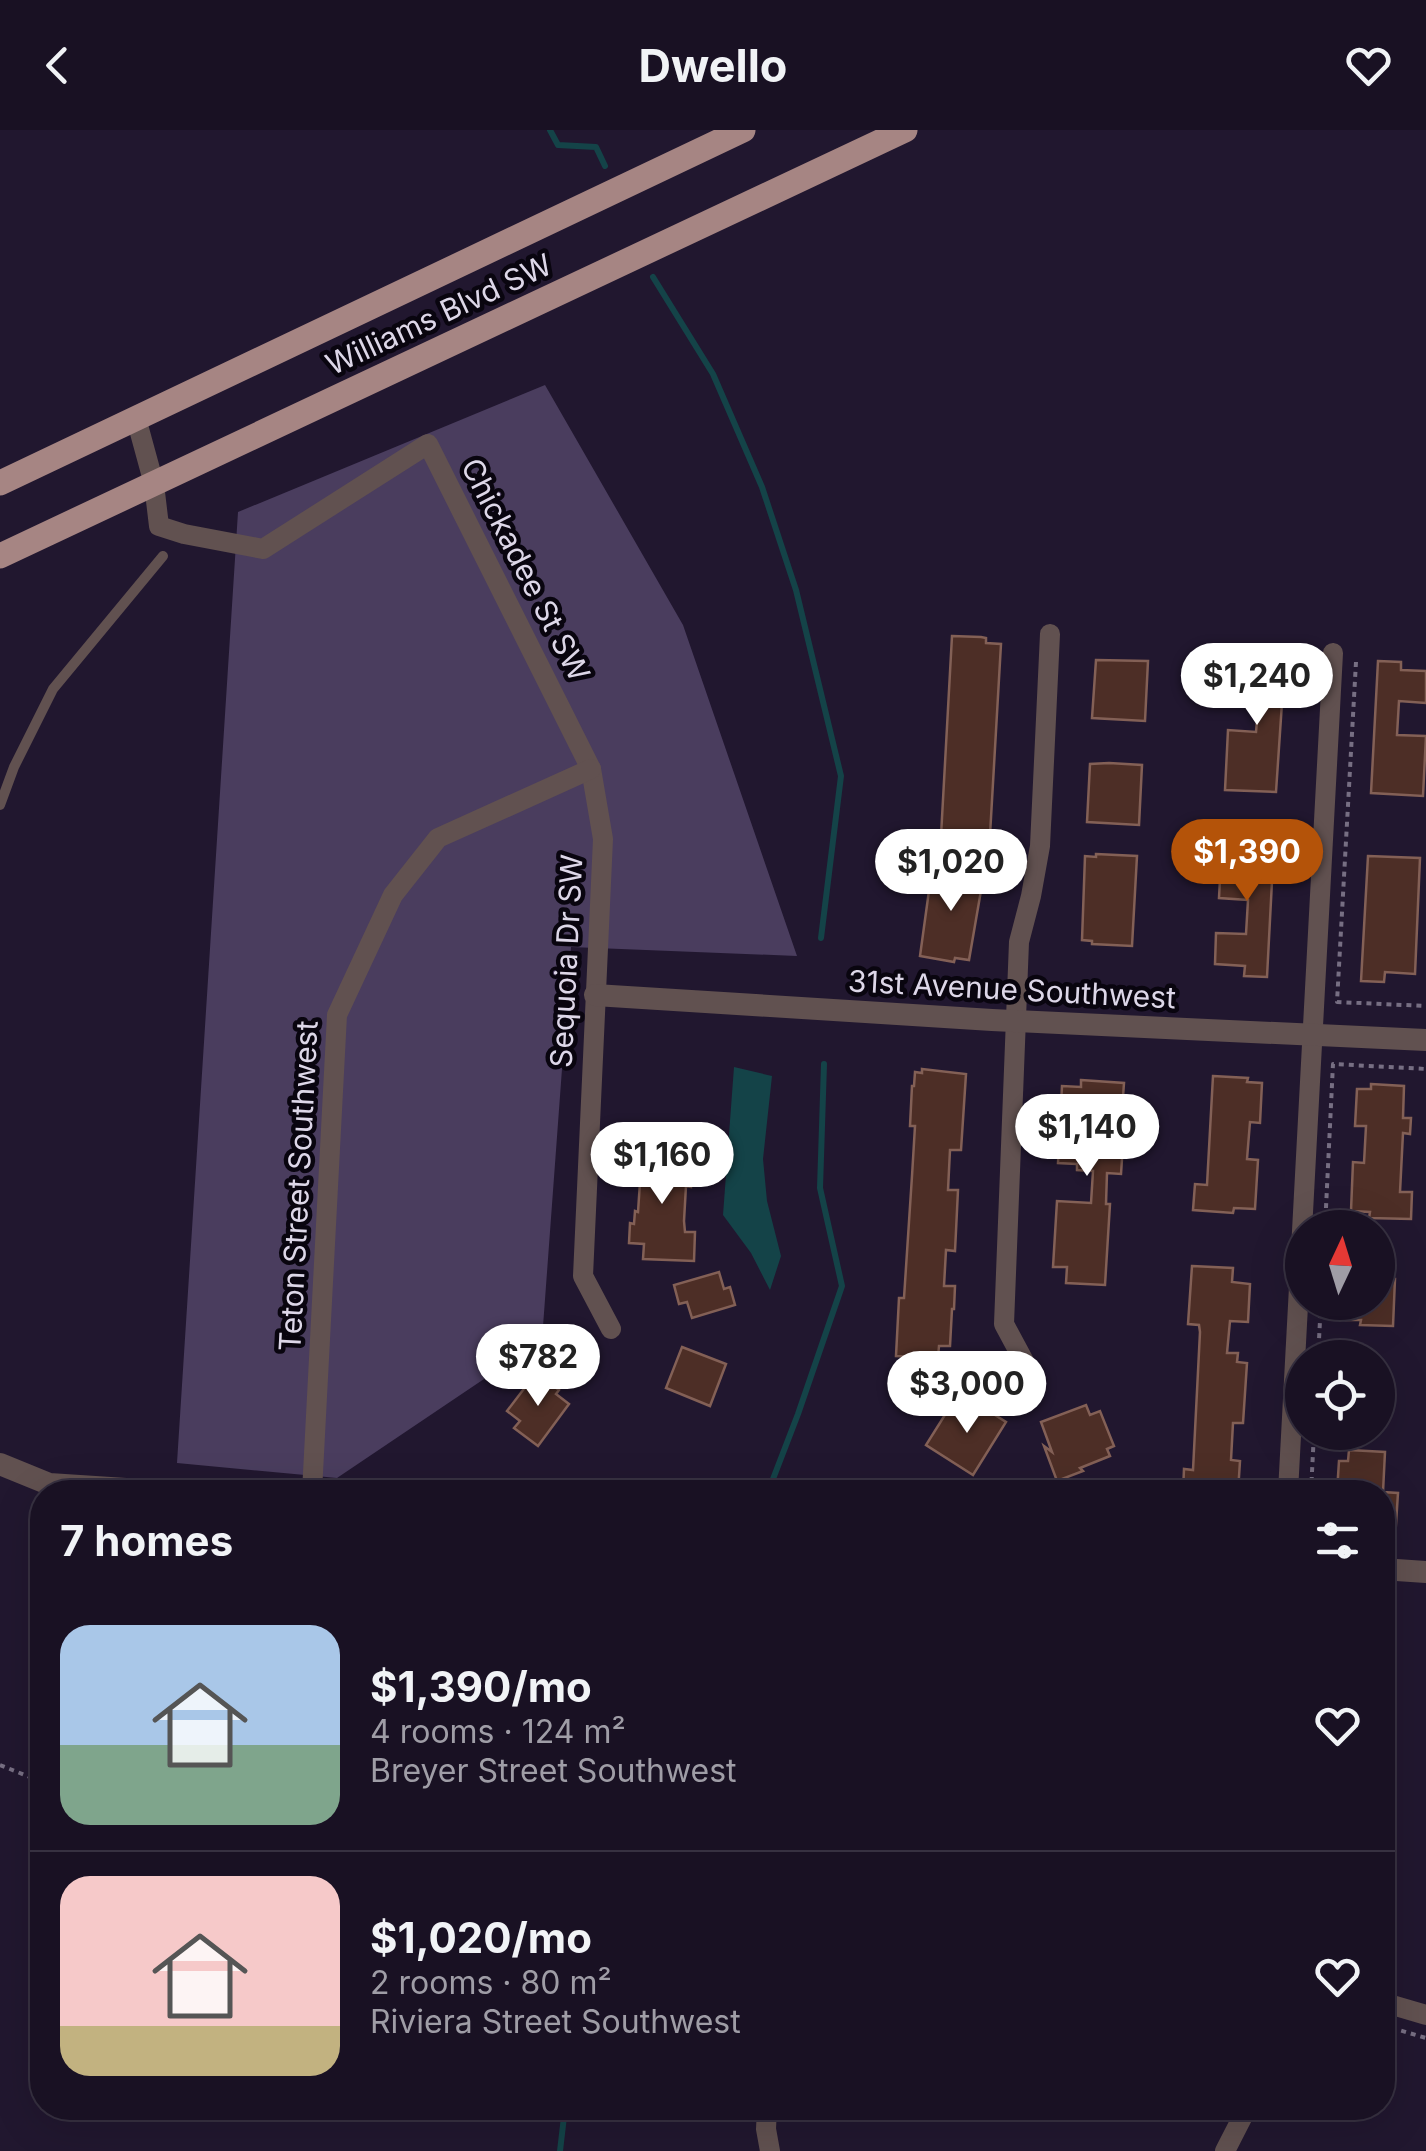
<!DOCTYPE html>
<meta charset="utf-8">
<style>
:root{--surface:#191123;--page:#261f30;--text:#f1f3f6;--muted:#9f9da6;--line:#373141;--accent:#b45309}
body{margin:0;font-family:Inter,sans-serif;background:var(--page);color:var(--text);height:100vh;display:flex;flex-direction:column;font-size:38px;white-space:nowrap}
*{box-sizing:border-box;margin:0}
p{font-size:32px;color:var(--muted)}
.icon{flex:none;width:55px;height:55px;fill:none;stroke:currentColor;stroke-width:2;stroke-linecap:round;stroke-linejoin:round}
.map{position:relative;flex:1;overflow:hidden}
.details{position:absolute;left:30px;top:1350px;width:1365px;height:640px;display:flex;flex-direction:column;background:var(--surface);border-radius:40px;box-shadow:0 10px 40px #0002,0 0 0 2px var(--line)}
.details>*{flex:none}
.needle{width:65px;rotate:4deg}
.buttons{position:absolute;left:1285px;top:1080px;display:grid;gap:20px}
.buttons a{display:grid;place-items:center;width:110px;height:110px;border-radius:50%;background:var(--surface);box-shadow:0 10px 40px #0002,0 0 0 2px var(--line);font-size:50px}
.price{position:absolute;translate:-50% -85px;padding:0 22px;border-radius:35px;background:#fff;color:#222;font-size:32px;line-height:65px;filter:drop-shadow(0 2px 5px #0008)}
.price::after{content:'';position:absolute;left:50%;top:60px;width:30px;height:22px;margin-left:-15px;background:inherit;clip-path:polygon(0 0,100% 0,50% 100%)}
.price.active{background:var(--accent);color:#fff}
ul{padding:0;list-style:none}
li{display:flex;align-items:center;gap:30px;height:250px;padding:0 30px}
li+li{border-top:2px solid var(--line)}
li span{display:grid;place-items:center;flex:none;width:280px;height:200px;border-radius:30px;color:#555}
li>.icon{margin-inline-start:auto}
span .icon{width:120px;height:120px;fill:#fffc;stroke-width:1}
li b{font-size:42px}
h2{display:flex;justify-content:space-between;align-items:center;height:120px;padding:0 30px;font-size:42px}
header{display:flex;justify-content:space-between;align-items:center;height:130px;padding:0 30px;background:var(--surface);font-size:45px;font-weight:700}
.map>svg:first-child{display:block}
.green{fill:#4a3d5e}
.water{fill:#144348}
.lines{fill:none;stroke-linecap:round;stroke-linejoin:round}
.stream{stroke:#144348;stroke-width:6}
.building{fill:#4d2e26;stroke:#836056;stroke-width:2.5}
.path{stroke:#776f83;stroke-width:4;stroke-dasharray:5 5;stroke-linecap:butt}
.service{stroke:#615150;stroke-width:10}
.minor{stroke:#615150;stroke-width:20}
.tertiary{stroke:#615150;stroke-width:22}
.primary{stroke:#a68583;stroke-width:25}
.labels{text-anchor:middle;stroke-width:9;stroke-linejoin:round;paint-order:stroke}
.street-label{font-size:30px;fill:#ddd7e8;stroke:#09050f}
</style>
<header><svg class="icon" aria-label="back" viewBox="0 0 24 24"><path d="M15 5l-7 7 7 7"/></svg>Dwello<svg class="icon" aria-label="heart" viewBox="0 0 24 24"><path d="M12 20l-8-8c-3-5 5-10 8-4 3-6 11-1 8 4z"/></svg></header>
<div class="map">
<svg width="1426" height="2021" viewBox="0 0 1426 2021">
<rect width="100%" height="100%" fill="#21172f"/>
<path class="green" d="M545 255 683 495 797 826 571 817 542 1210 337 1348 177 1333 238 382Z"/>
<path class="water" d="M734 937 772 946 763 1029 767 1071 781 1126 770 1160 751 1123 723 1085Z"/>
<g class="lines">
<g class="stream">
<path d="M550 0 558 15 596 17 605 36"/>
<path d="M653 147 713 244 762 357 796 460 841 646 821 808"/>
<path d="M768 1362 798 1284 842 1156 820 1058 824 934"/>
<path d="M560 2021 565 1978"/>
</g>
</g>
<g class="building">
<path d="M952 506 981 507 986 508V513L1001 514 990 705 976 704V708L941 706Z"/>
<path d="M1261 527 1285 528 1276 662 1225 660 1228 600 1256 602 1259 567 1229 565 1231 533 1261 535Z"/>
<path d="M1096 530 1148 531 1145 591 1092 588Z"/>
<path d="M1378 531 1401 532V540L1426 541V573L1399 571 1397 605 1426 606 1423 666 1371 663Z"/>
<path d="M1109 633 1142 635 1139 695 1087 692 1090 634Z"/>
<path d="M1222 709 1274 713 1267 847 1244 846 1245 836 1215 834 1216 803 1246 804 1248 770 1219 768Z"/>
<path d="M1096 724 1137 726 1132 816 1092 814V811L1082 810 1085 726 1096 727Z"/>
<path d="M1368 726 1420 728 1415 844 1385 842 1384 852 1361 851Z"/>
<path d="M935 735 964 740 969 741 968 746 983 749 969 830 955 828 954 832 920 826 931 746H933Z"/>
<path d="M922 939 966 944 961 1020H950L948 1060H958L956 1101 955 1121 946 1120 944 1156H955L954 1179H952L950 1216H939L938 1228 896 1226 899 1168H904L912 1046 915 996H910L912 956H914L915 942 922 943Z"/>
<path d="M1213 946 1248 948 1247 952 1262 953 1260 993 1250 992 1247 1029 1258 1030 1255 1079 1234 1078 1233 1083 1193 1080 1195 1054 1207 1055Z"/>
<path d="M1081 950 1124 953 1122 981H1111L1109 1013 1123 1014 1121 1044 1107 1043 1106 1074H1110L1105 1155 1066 1153 1067 1137H1053L1057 1071 1091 1073 1093 1041 1077 1040V1034L1058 1033 1062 956 1081 957Z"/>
<path d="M1371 954 1404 956 1403 988H1411L1410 1004 1403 1003 1400 1062H1412L1411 1089 1369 1088 1370 1082 1351 1081 1353 1032 1364 1033 1366 996H1355L1357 959H1371Z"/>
<path d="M635 1020 674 1022 673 1029H681V1040H692L691 1057 686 1056 684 1091 685 1102H695L694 1131 643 1129 644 1114 629 1113 630 1093 634 1094 635 1081 638 1082 640 1052H633Z"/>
<path d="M1192 1136 1233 1138 1232 1152 1250 1154 1248 1192 1230 1191 1227 1223H1238L1237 1232 1247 1233 1243 1293H1233L1231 1330 1240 1331 1238 1362H1183L1184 1339 1193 1340 1200 1202 1199 1195 1188 1194Z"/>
<path d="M719 1142 724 1159 730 1157 735 1175 692 1188 687 1172 679 1174 674 1155Z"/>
<path d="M1378 1149H1395L1393 1196 1360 1195 1361 1190H1346L1347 1172H1378Z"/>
<path d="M682 1217 726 1234 710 1276 666 1258Z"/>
<path d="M536 1243 559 1260 556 1264 569 1274 538 1316 514 1298 520 1291 507 1281Z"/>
<path d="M971 1270 1006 1292 973 1345 926 1315 948 1280 960 1288Z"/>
<path d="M1086 1275 1090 1285 1100 1281 1114 1316 1107 1319 1110 1326 1080 1338 1083 1341 1057 1351 1044 1316 1052 1322 1041 1292Z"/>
<path d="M1349 1320 1385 1322 1383 1362 1398 1363 1395 1409H1382V1362H1337L1339 1331H1348Z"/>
</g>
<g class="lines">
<g class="path">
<path d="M1356 532 1337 872 1426 876"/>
<path d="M1325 1098 1333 934 1426 939"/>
<path d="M1318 1228 1321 1172"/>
<path d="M1311 1362 1314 1302"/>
<path d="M0 1635 42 1652"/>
<path d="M1382 1895 1426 1908"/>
</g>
<path class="service" d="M0 675 14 637 53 559 163 426"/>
<g class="minor">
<path d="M136 288 154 354 159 396 184 404 263 419 428 314 591 639 603 709 583 1146 611 1199"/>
<path d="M1026 1235 1004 1194 1019 812 1031 766 1040 716 1050 504"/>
<path d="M312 1362 337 885 393 765 438 708 591 639"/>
<path d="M1288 1362 1333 523"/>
<path d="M1382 1872 1426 1885"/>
<path d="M767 1978 766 1999 770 2021"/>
<path d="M1225 2021 1247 1978"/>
</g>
<g class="tertiary">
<path d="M595 865 992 890 1426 910"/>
<path d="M0 1334 49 1354 172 1362"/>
<path d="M1382 1439 1426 1442"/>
</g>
<g class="primary">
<path d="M0 353 743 0"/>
<path d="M0 426 905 0"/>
</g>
</g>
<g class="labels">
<g class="street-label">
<text transform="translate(439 185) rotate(-25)" y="10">Williams Blvd SW</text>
<text transform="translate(525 440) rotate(63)" y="10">Chickadee St SW</text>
<text transform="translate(567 831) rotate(-87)" y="10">Sequoia Dr SW</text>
<text transform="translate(1012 860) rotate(3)" y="10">31st Avenue Southwest</text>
<text transform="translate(299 1056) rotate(-87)" y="10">Teton Street Southwest</text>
</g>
</g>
</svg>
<div class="buttons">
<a><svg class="needle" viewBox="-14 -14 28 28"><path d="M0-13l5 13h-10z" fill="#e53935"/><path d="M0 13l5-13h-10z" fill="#9f9da6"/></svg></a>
<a><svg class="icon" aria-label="locate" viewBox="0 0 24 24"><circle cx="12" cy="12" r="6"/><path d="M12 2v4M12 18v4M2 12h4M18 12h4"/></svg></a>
</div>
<b class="price" style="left:1257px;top:598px">$1,240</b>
<b class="price active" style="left:1247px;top:774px">$1,390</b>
<b class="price" style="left:951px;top:784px">$1,020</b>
<b class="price" style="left:1087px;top:1049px">$1,140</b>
<b class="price" style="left:662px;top:1077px">$1,160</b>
<b class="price" style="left:538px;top:1279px">$782</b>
<b class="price" style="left:967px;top:1306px">$3,000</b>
<section class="details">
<h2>7 homes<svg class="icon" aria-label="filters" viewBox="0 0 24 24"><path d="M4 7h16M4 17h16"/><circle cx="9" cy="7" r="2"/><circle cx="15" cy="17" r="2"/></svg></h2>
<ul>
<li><span style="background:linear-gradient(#a9c7e8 60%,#7fa58c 0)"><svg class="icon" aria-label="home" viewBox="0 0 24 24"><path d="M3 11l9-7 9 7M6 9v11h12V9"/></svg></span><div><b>$1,390/mo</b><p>4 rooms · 124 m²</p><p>Breyer Street Southwest</p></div><svg class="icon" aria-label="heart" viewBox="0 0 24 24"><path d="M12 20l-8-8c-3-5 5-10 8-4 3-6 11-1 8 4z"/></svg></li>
<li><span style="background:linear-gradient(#f6c9c9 75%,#c2b280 0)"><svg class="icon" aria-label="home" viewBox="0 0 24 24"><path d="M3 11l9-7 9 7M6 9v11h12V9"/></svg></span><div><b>$1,020/mo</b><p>2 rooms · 80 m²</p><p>Riviera Street Southwest</p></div><svg class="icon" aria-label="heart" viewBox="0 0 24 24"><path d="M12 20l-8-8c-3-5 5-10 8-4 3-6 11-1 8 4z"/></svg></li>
</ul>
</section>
</div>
